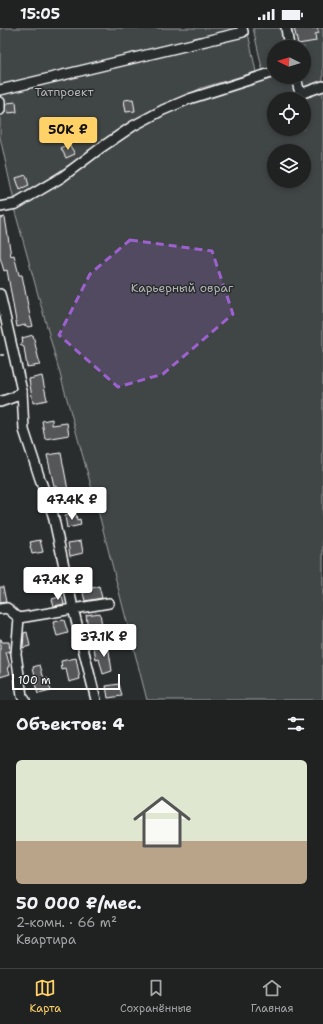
<!DOCTYPE html>
<html lang="ru">
<meta charset="utf-8">
<style>
:root{--surface:#202222;--page:#282a2a;--text:#f1f3f6;--muted:#a2a4a5;--line:#3d3f40;--accent:#ffd166}
body{margin:0;font-family:"Shantell Sans",sans-serif;background:var(--page);color:var(--text);height:100vh;display:flex;flex-direction:column;font-size:15px;white-space:nowrap}
*{box-sizing:border-box;margin:0}
p{font-size:13px;color:var(--muted)}
.icon{flex:none;width:22px;height:22px;fill:none;stroke:currentColor;stroke-width:2;stroke-linecap:round;stroke-linejoin:round}
.map{position:relative;height:672px;overflow:hidden}
.details{display:flex;flex-direction:column;background:var(--surface);flex:1}
.details>*{flex:none}
.needle{width:26px;rotate:275deg}
.fabs{position:absolute;left:267px;top:12px;display:grid;gap:8px}
.fabs a{display:grid;place-items:center;width:44px;height:44px;border-radius:50%;background:var(--surface);box-shadow:0 2px 6px #0003,0 0 0 1px var(--line);font-size:20px}
.scale{position:absolute;left:12px;bottom:10px;width:108px;box-sizing:border-box;padding-left:4px;border:2px solid #fff;border-top:0;font-size:11px;line-height:14px;white-space:nowrap;color:#fff;-webkit-text-stroke:3px #2a2d2e;paint-order:stroke}
.price{position:absolute;translate:-50% -34px;padding:0 9px;border-radius:4px;background:#fff;color:#222;font-size:13px;line-height:26px;filter:drop-shadow(0 1px 2px #0008)}
.price::after{content:'';position:absolute;left:50%;top:24px;width:12px;height:9px;margin-left:-6px;background:inherit;clip-path:polygon(0 0,100% 0,50% 100%)}
.price.on{background:var(--accent);color:#111}
ul{padding:0;list-style:none}
li{display:grid;align-content:center;gap:8px;height:212px;padding:0 16px}
li span{display:grid;place-items:center;height:124px;border-radius:6px;color:#555}
li>.icon{margin-inline-start:auto}
span .icon{width:72px;height:72px;fill:#fffc;stroke-width:1}
li b{font-size:17px}
h2{display:flex;justify-content:space-between;align-items:center;height:48px;padding:0 16px;font-size:17px}
.status{display:flex;justify-content:space-between;align-items:center;height:28px;padding:0 20px;background:var(--surface);direction:ltr}
.status svg{height:11px;fill:currentColor}
.dock{display:flex;justify-content:space-around;align-items:center;height:56px;border-top:1px solid var(--line);background:var(--surface);font-size:11px;color:var(--muted)}
.dock a{display:grid;justify-items:center;gap:2px}
.dock .on{color:var(--accent)}
.map>svg:first-child{display:block}
.green{fill:#414445;stroke:#a0a2a2;fill-rule:evenodd}
.building{fill:#555758;stroke:#fff}
.lines{fill:none;stroke-linecap:round;stroke-linejoin:round}
.minor-casing{stroke:#fff;stroke-width:12}
.path{stroke:#fff;stroke-width:1.5;stroke-dasharray:4 3;stroke-linecap:butt}
.minor{stroke:#2a2d2e;stroke-width:9}
.marked{fill:#9c61cf;fill-opacity:0.2;stroke:#9c61cf;stroke-width:3;stroke-dasharray:8 5;stroke-linejoin:round}
.labels{text-anchor:middle;stroke-width:3;stroke-linejoin:round;paint-order:stroke}
.park-label{font-size:12px;fill:#b3b4b5;stroke:#2a2d2e}
</style>
<div class="status"><b>15:05</b><svg viewBox="0 0 49 12"><path d="M0 12V9h3v3zM5 12V6h3v6zM10 12V3h3v9zM15 12V0h3v12zM26 1h20v11H26zM47 4h2v5h-2z"/></svg></div>
<div class="map">
<svg width="323" height="672" viewBox="0 0 323 672">
<rect width="100%" height="100%" fill="#2a2d2e"/>
<filter id="ink" filterUnits="userSpaceOnUse"><feTurbulence type="fractalNoise" baseFrequency=".025" numOctaves="2"/><feDisplacementMap in="SourceGraphic" scale="8" xChannelSelector="R" yChannelSelector="G"/><feConvolveMatrix kernelMatrix="1 2 1 2 8 2 1 2 1" color-interpolation-filters="sRGB"/></filter>
<g filter="url(#ink)">
<g class="green">
<path d="M0 0H247L256 44 201 60 135 94 14 173 0 109Z"/>
<path d="M253 0H323V57L298 68 323 59V672H147L100 490 14 180 162 84 274 42V49H304V19H274V39L263 44ZM274 71H304V101H274ZM274 123H304V153H274Z"/>
</g>
<g class="building">
<path d="M294 0H317L319 5 315 6 316 13 298 16Z"/>
<path d="M133 71 135 83 126 84 124 72Z"/>
<path d="M16 74 17 84 8 85 7 75Z"/>
<path d="M69 116 75 126 66 130 61 120Z"/>
<path d="M26 147 29 158 20 162 16 150Z"/>
<path d="M5 189 11 228 14 227 19 247H22L30 288 33 298 28 299 25 297 17 299 7 242 4 243 0 229V190Z"/>
<path d="M33 307 40 337 27 339 24 319 20 317 23 315 22 310Z"/>
<path d="M42 348 47 372 33 375 29 351Z"/>
<path d="M52 391V397L67 395 69 407 45 411 42 393Z"/>
<path d="M61 425 68 462 71 461 73 474 59 476 56 458H54L47 427Z"/>
<path d="M76 486 77 492 80 491 81 497 67 500 65 488Z"/>
<path d="M40 512 43 524 32 526 30 518 31 517 30 514Z"/>
<path d="M81 513 83 525 70 528 68 515Z"/>
<path d="M54 544 58 556 47 559 44 546Z"/>
<path d="M99 558 102 570 85 573 83 565 89 563V561Z"/>
<path d="M0 559H3L6 574 0 575Z"/>
<path d="M62 568 64 576 54 578 52 571Z"/>
<path d="M100 585 102 598 88 600 86 587Z"/>
<path d="M64 592 68 605 57 608 53 594Z"/>
<path d="M27 604 30 618 23 620 24 605Z"/>
<path d="M0 611H1L2 614H9L10 624H6L10 639H8L10 646 0 649Z"/>
<path d="M108 617 112 643 103 646 99 631 96 632 94 619Z"/>
<path d="M76 630 80 651 69 654 66 641 62 642 61 633Z"/>
<path d="M40 637 44 651 47 650 51 663 38 666 35 656H37L33 639Z"/>
<path d="M119 656 122 668 108 670 106 658Z"/>
</g>
<g class="lines">
<defs>
<g id="minor">
<path d="M286 0 289 19"/>
<path d="M296 49 300 66 323 58"/>
<path d="M0 62 243 4 242 0"/>
<path d="M0 74V82"/>
<path d="M0 179 16 176 62 149 102 119 133 98 163 82 189 71 274 44"/>
<path d="M0 266 22 363 24 402 40 451 53 487 73 580 96 672"/>
<path d="M0 374 14 369 22 363"/>
<path d="M0 581 7 580 19 590 109 575"/>
<path d="M19 590 16 626 22 668 25 672"/>
</g>
</defs>
<use href="#minor" class="minor-casing"/>
<path class="path" d="M0 327H6"/>
<use href="#minor" class="minor"/>
</g>
</g>
<path class="marked" d="M130 212 212 223 233 286 163 346 118 359 59 307 90 246Z"/>
<g class="labels">
<g class="park-label">
<text x="64" y="68">Татпроект</text>
<text x="182" y="264">Карьерный овраг</text>
</g>
</g>
</svg>
<div class="fabs">
<a><svg class="needle" viewBox="-14 -14 28 28"><path d="M0-13l5 13h-10z" fill="#e53935"/><path d="M0 13l5-13h-10z" fill="#a2a4a5"/></svg></a>
<a><svg class="icon" aria-label="locate" viewBox="0 0 24 24"><circle cx="12" cy="12" r="6"/><path d="M12 2v4M12 18v4M2 12h4M18 12h4"/></svg></a>
<a><svg class="icon" aria-label="layers" viewBox="0 0 24 24"><path d="M12 4l9 5-9 5-9-5zM3 14l9 5 9-5"/></svg></a>
</div>
<div class="scale">100 m</div>
<b class="price on" style="left:68px;top:123px">50K ₽</b>
<b class="price" style="left:72px;top:493px">47.4K ₽</b>
<b class="price" style="left:58px;top:573px">47.4K ₽</b>
<b class="price" style="left:104px;top:630px">37.1K ₽</b>
</div>
<section class="details">
<h2>Объектов: 4<svg class="icon" aria-label="filters" viewBox="0 0 24 24"><path d="M4 7h16M4 17h16"/><circle cx="9" cy="7" r="2"/><circle cx="15" cy="17" r="2"/></svg></h2>
<ul>
<li><span style="background:linear-gradient(#dfe7d0 65%,#b9a48a 0)"><svg class="icon" aria-label="home" viewBox="0 0 24 24"><path d="M3 11l9-7 9 7M6 9v11h12V9"/></svg></span><div><b>50 000 ₽/мес.</b><p>2-комн. · 66 m²</p><p>Квартира</p></div></li>
</ul>
</section>
<nav class="dock">
<a class="on"><svg class="icon" aria-label="map" viewBox="0 0 24 24"><path d="M3 6l6-2 6 2 6-2v14l-6 2-6-2-6 2zM9 4v14M15 6v14"/></svg>Карта</a>
<a><svg class="icon" aria-label="saved" viewBox="0 0 24 24"><path d="M7 4h10v16l-5-4-5 4z"/></svg>Сохранённые</a>
<a><svg class="icon" aria-label="home" viewBox="0 0 24 24"><path d="M3 11l9-7 9 7M6 9v11h12V9"/></svg>Главная</a>
</nav>
